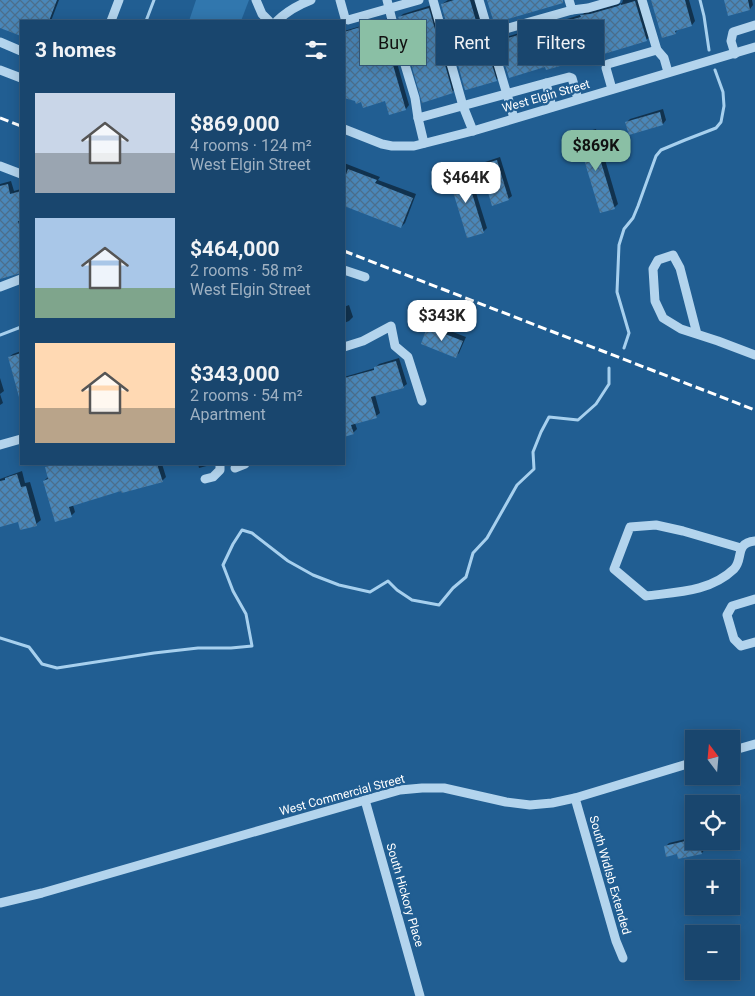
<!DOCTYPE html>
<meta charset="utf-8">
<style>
:root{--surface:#19466e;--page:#224d73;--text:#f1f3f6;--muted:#9fb1c2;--line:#375e81;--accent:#8abfa5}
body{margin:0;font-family:Roboto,sans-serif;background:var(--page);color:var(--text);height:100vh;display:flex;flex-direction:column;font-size:19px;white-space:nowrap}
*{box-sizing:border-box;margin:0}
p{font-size:16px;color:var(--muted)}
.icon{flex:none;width:28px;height:28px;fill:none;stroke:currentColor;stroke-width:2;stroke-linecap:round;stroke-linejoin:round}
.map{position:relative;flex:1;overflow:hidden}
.panel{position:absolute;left:20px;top:20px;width:325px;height:445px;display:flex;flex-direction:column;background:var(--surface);border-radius:0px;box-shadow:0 2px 12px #0003,0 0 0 1px var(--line)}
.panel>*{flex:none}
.banner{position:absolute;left:360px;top:20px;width:320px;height:45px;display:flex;gap:10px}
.needle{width:32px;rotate:344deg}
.controls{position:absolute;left:685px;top:730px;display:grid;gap:10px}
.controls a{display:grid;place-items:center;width:55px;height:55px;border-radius:0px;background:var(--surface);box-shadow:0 2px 12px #0003,0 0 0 1px var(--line);font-size:25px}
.price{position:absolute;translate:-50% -42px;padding:0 11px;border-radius:10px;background:#fff;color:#222;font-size:16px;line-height:32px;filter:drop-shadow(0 1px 2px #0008)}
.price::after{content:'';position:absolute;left:50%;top:30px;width:15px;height:11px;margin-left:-8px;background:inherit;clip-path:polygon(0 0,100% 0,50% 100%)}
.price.on{background:var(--accent);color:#111}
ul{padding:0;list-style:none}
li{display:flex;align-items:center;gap:15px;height:125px;padding:0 15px}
li span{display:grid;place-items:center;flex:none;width:140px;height:100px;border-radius:0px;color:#555}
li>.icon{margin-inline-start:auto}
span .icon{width:60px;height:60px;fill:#fffc;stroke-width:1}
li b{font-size:21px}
h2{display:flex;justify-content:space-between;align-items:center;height:60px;padding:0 15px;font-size:21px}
.chip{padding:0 18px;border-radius:0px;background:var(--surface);box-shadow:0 2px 12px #0003,0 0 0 1px var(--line);font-size:18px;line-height:45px}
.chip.on{background:var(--accent);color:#111}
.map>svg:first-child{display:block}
.green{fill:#3177ae}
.shadow{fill:#0007}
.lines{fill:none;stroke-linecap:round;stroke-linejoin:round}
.stream{stroke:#a7d0ee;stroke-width:3}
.building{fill:url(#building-cross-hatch)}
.minor{stroke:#b3d4ed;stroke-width:9}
.rail{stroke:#fff;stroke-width:3;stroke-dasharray:9 4;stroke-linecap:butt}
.labels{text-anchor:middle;stroke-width:4.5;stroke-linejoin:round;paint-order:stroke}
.street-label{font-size:12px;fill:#fff;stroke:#215e92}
</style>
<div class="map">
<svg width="755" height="996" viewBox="0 0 755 996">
<defs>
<pattern id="building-cross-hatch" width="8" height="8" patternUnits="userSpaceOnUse" patternTransform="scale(1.25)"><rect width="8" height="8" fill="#4a87b9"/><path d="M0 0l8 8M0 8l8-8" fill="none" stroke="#4b6f8d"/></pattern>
</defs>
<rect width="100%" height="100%" fill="#215e92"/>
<path class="green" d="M196 0H249L241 21H189Z"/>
<g class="shadow">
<path d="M0 0H59L51 21H21V35L0 26Z"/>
<path d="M448 0H475L487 42H489L500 77 496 80 442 4Z"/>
<path d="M623 0H639L650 37 646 40 563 23 567 19 583 14 585 12 594 11 622 3Z"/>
<path d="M652 0H689L695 21 692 25 679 28 675 33Z"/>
<path d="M725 0H752L753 5 750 9 729 15Z"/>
<path d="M432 5 456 88 452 92 399 18 403 14Z"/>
<path d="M389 18 399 52 395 56 409 105 406 109 385 100 362 101 344 97V85L347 71 344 72V31Z"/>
<path d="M551 23 563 62 559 65 546 66 499 41 503 38Z"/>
<path d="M663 109 666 120 663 124 627 122 630 119Z"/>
<path d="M596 129 618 204 615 207 601 212 579 137 582 133Z"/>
<path d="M500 157 512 196 508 199 481 166 485 162Z"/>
<path d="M344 163 380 177 378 180 416 194 405 223 401 227 344 204Z"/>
<path d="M468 167 487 228 483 232 449 175 453 172Z"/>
<path d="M11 181 14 191 21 189V271L0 277V184Z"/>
<path d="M349 305 353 317 349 321 344 323V307Z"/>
<path d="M432 324 466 337 459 353 456 356 423 343 428 327Z"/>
<path d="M21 351V399L9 357 13 354Z"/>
<path d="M399 358 407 384 403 387 375 395 380 413 376 416 355 423 357 429 353 433 344 435V377L375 368 379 364Z"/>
<path d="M0 378 4 391 0 394 3 403 0 405Z"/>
<path d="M50 464H162L166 477 162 481 122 490 73 505 75 512 71 516 44 481 48 477 46 468Z"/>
<path d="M198 464H214L199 468Z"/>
<path d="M22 471 25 483 30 482 41 520 36 524 19 520 0 521V479Z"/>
<path d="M694 837V841H703L705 849 702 853H678L665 847 669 843Z"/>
</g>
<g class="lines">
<g class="stream">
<path d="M700 0 704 16 709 50"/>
<path d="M146 21 154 0"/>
<path d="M0 335 21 327"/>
<path d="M624 348 629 333 617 292 619 245 624 229 633 218 638 206 656 156 661 150 685 140 716 128 721 122 724 106 723 92 715 70"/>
<path d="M0 638 29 647 42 664 57 668 154 653 198 648H231L252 646 246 614 233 591 223 565 233 544 242 530 252 533 288 561 313 575 339 585 370 592 388 581 397 590 412 600 439 605 453 588 466 577 473 553 487 538 517 485 534 469 533 452 541 432 549 417 578 420 596 404 609 384V368"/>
</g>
</g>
<g class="building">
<path d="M0 0H57L49 21H21V36L0 28Z"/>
<path d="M454 0H470L483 45H486L497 81 466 90H465L441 4Z"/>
<path d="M487 0H563V3L494 23Z"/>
<path d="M651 0H685L692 26 675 31 676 34 662 38Z"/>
<path d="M724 0H748L750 10 728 16Z"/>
<path d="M635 1 647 41 574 63 562 22 581 17 580 15 590 14 618 6 621 4V5Z"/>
<path d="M429 8 453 93 422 103 398 17Z"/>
<path d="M383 20 386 21 396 57 391 58 406 110 389 115 385 101 363 108 361 102 356 104 355 101 344 98V32Z"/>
<path d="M548 26 560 66 546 70 545 67 509 78 498 41Z"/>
<path d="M660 112 663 125 629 135 625 122Z"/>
<path d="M592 132 615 209 600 213 577 136Z"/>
<path d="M497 160 509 200 492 206 480 165Z"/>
<path d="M348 169 377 180 375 183 413 198 401 228 344 206V180Z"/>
<path d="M465 170 484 233 467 238 448 175Z"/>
<path d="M8 184 10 194 21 191V221H18L21 231V273L0 279V186Z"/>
<path d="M427 327 463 341 456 358 421 344Z"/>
<path d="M21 353V396L19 397 8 357Z"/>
<path d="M396 361 404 388 371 397 377 418 351 425 354 434 344 437V378L374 370V367Z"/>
<path d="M57 464H157L163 482 122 493 121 491 69 507 72 517 55 522 43 481 48 479 45 467Z"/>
<path d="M17 474 21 487 26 486 37 526 20 530 18 522 0 527V481L5 480V478Z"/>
<path d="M694 839V841H699L702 854 678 859 677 854 666 857 664 846Z"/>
<path d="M694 878V905H691L684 880Z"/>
</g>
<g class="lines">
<g class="minor">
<path d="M256 0 262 14 269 21"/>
<path d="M340 0 345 18 348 20 419 0"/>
<path d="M387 0 394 28 415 98 418 118 424 143"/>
<path d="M433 0 463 106 473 131"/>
<path d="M479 0 514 118"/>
<path d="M642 0 657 50 664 58 668 72"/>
<path d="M572 10 588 8 616 0"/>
<path d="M111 21 119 0"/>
<path d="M277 21C287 11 298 5 311 0"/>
<path d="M488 34 572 10 569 0"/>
<path d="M0 42 21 51"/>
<path d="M735 54 731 41 733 32 755 25"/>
<path d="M0 70 21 78"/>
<path d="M612 89 606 68 608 64 657 50"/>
<path d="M552 107 546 83 569 77 572 78 578 99"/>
<path d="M418 118 546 83"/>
<path d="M344 129 382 144 392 146H414L473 131 755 47"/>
<path d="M0 166 21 174"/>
<path d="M344 270 365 277"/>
<path d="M0 287 21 279"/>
<path d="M697 334 680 268 673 255 658 260 653 269 655 301 663 318 681 329 718 341 755 355"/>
<path d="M344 347 363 341 391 326 395 346 408 357 422 401"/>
<path d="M0 445 21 439"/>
<path d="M235 468 245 464"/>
<path d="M205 479 213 477 220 470V464"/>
<path d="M741 548 683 531 656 525 630 527 614 569 646 596C677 592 710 592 734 569 744 559 734 543 755 541"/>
<path d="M755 599 732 606 727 615 734 639 741 646 755 642"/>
<path d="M731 751 755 744"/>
<path d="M575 798 616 941 623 958"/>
<path d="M365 800 420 996"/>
<path d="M0 903 42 893 400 790 422 788H444L506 802 530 805 552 803 575 798 694 762"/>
</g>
<g class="rail">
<path d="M0 118 21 126"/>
<path d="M344 251 755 410"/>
</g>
</g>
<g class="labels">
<g class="street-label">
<text transform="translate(546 96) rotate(-16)" y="4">West Elgin Street</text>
<text transform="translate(342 795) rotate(-15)" y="4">West Commercial Street</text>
<text transform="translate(610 875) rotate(74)" y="4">South Widlsb Extended</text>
<text transform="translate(405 895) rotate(74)" y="4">South Hickory Place</text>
</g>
</g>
</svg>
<div class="controls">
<a><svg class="needle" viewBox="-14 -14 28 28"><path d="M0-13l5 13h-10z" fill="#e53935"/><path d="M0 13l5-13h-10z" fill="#9fb1c2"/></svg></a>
<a><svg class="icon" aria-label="locate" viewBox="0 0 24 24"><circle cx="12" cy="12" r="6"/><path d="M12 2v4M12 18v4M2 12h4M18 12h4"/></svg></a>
<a>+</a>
<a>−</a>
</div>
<b class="price on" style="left:596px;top:172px">$869K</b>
<b class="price" style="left:466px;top:204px">$464K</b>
<b class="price" style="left:442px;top:342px">$343K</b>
<div class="banner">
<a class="chip on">Buy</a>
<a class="chip">Rent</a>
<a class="chip">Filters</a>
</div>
<section class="panel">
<h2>3 homes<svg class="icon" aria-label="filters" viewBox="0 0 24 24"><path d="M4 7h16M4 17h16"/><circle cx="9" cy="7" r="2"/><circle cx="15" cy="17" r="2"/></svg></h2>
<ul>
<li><span style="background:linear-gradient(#c9d6e8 60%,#9aa5b1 0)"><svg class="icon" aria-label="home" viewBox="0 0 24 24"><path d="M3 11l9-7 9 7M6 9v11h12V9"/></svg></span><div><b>$869,000</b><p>4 rooms · 124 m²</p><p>West Elgin Street</p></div></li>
<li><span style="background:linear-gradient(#a9c7e8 70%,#7fa58c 0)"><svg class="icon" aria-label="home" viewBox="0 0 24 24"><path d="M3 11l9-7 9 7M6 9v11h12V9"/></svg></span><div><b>$464,000</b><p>2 rooms · 58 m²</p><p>West Elgin Street</p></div></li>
<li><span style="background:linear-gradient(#ffd9b3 65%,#b9a48a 0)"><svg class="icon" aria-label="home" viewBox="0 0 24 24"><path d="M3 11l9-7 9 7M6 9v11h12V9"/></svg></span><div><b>$343,000</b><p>2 rooms · 54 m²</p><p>Apartment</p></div></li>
</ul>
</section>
</div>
